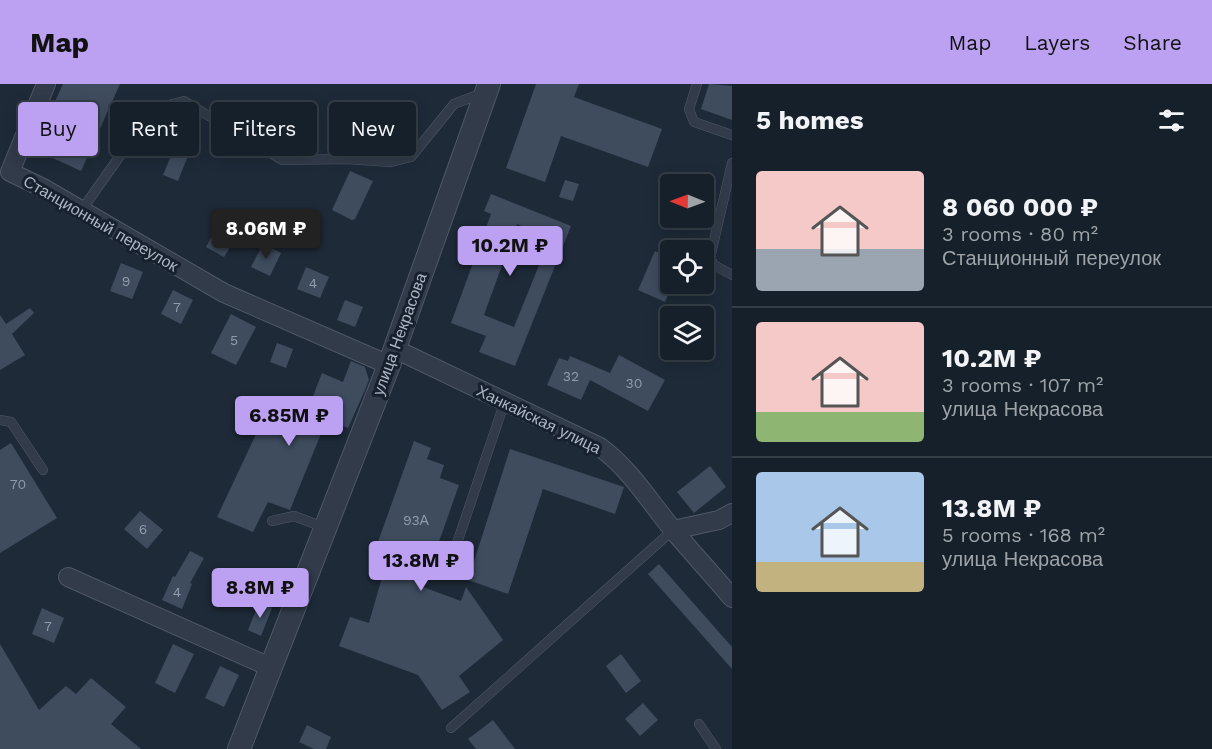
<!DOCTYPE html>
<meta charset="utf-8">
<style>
:root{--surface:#16202a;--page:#1f2832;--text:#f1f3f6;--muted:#9ea3a8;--line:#353e47;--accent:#bca0f2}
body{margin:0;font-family:"Work Sans",sans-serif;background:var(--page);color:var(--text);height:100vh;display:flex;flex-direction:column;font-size:22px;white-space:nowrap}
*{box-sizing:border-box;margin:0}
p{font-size:20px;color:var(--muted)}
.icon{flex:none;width:33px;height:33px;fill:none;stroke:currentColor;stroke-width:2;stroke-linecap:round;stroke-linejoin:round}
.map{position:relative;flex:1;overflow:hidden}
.drawer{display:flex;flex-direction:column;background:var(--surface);width:480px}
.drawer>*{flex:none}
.hud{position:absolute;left:18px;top:18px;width:570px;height:54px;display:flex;gap:12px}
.needle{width:39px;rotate:271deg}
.fabs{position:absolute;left:660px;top:90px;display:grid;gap:12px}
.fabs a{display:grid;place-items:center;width:54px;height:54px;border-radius:6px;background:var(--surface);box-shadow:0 3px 15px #0003,0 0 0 2px var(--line);font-size:30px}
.price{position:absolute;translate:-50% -51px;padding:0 14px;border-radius:6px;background:var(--accent);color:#111;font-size:20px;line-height:39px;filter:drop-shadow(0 2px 3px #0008)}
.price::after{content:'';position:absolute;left:50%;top:36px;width:18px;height:14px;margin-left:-9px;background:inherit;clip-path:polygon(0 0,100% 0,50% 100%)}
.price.current{background:#222;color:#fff}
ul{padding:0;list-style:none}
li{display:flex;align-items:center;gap:18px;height:150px;padding:0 24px}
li+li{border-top:2px solid var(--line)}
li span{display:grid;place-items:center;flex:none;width:168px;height:120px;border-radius:6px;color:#555}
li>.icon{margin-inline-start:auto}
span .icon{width:72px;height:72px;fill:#fffc;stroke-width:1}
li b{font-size:26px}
h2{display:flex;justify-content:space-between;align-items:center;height:72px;padding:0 24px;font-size:26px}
.tag{padding:0 21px;border-radius:6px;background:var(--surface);box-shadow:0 3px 15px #0003,0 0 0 2px var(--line);font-size:21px;line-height:54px}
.tag.current{background:var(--accent);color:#111}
header{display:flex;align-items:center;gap:36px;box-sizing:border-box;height:84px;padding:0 30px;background:var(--accent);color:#111}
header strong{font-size:28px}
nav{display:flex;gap:33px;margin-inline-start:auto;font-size:21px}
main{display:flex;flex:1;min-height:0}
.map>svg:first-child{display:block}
.building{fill:#3e4c5e;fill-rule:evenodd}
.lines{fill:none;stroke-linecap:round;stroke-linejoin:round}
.service-casing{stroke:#4f5967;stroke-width:10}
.minor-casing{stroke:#4f5967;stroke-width:20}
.tertiary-casing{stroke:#4f5967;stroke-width:24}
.service{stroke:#313b49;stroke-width:9}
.minor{stroke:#313b49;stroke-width:18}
.tertiary{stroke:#313b49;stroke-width:22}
.labels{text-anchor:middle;stroke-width:6;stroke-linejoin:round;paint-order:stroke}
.number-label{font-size:14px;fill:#909cac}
.street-label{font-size:16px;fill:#abb6c6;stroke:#17212d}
</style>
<header>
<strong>Map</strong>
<nav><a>Map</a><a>Layers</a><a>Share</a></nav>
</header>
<main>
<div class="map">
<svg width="732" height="665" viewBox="0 0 732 665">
<rect width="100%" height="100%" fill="#1e2a38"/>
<g class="building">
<path d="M63 0H120L81 87 33 65Z"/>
<path d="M536 0H579L574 13 662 45 648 83 561 52 545 98 506 84Z"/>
<path d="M709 0 732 2V36L701 25Z"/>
<path d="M186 36 200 41 178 97 163 91Z"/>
<path d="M350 87 373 97 355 135 352 136 332 126Z"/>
<path d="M565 96 579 100 573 117 559 113Z"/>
<path d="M491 110 571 142 515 282 479 268 486 252 451 239 491 130 484 127ZM517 140 550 154 514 243 484 231Z"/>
<path d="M223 132 242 143 224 173 206 163Z"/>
<path d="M263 160 281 169 270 192 251 183Z"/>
<path d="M655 167 670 174V205L665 218 638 206Z"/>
<path d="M121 179 143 188 132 215 110 207Z"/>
<path d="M306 183 329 193 320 214 297 205Z"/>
<path d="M173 206 193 216 181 240 161 230Z"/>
<path d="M345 216 363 223 355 243 337 236Z"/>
<path d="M30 224 34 229 12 250 25 271 0 286V231L6 240Z"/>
<path d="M231 230 256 243 236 281 211 269Z"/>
<path d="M277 259 293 265 286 284 270 278Z"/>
<path d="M619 271 665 296 648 327 590 296 581 316 547 301 559 274 568 277 570 272 610 289Z"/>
<path d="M351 277 365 283 369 296 365 306 348 344 327 335 290 426 268 418 253 448 217 433 274 312 308 325 322 289 343 298Z"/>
<path d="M414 357 431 364 427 375 444 381 440 394 459 401 423 503 461 517 466 503 503 556 459 592 470 608 442 626 418 591 339 562 350 533 369 539 387 476 373 472Z"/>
<path d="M11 359 57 434 0 469V366Z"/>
<path d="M510 365 624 403 615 430 543 405 508 510 468 496Z"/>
<path d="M710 382 726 403 694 429 677 408Z"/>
<path d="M140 427 163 446 147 465 124 445Z"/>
<path d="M190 467 204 474 190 499 192 500 182 525 162 516 173 492 175 493Z"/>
<path d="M659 480 732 563V585L648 490Z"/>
<path d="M259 519 272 524 261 552 248 546Z"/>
<path d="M42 524 64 534 54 559 32 550Z"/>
<path d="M0 560 39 626 66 602 76 610 91 594 126 623 111 640 141 665H0Z"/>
<path d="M173 560 194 570 175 609 155 599Z"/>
<path d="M621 570 641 597 626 609 606 582Z"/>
<path d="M220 582 239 591 224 623 205 614Z"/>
<path d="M643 619 658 636 640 652 625 635Z"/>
<path d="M493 636 515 665H476L468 655Z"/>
<path d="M307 641 331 653 326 665H314L299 658Z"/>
</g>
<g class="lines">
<defs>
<g id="service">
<path d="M697 0 689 25 694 38 732 51"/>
<path d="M732 79 710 174 714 181 732 191"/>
<path d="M81 127 153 25 184 17 282 76 346 75 391 78 411 73 454 20 483 9"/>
<path d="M0 336 11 338 43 386"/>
<path d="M272 437 294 432 326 444"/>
<path d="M453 471 505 317"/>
<path d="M699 640 716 665"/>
<path d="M451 644 673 446"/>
</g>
<g id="minor">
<path d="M46 0 10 88 43 104 224 209 389 281"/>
<path d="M395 265 600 363C631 386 649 417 674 447 693 470 713 491 732 514"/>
<path d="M673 446 719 436 732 429"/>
<path d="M68 493 272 584"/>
</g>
<path id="tertiary" d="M239 665 389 281 489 0"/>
</defs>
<use href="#service" class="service-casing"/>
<use href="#minor" class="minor-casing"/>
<use href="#tertiary" class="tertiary-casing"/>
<use href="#service" class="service"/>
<use href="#minor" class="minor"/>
<use href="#tertiary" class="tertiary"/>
</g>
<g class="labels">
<g class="number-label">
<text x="126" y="202">9</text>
<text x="313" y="204">4</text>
<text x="177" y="228">7</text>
<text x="234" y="261">5</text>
<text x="571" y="297">32</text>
<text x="634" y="304">30</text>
<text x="18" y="405">70</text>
<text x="416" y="441">93А</text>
<text x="143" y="450">6</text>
<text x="177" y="513">4</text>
<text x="48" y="547">7</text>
</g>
<g class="street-label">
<text transform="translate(101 139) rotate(30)" y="6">Станционный переулок</text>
<text transform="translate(399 250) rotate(-70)" y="6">улица Некрасова</text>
<text transform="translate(539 335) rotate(26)" y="6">Ханкайская улица</text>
</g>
</g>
</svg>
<div class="fabs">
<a><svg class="needle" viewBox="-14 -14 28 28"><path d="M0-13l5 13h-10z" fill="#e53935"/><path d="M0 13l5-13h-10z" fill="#9ea3a8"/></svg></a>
<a><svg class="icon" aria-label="locate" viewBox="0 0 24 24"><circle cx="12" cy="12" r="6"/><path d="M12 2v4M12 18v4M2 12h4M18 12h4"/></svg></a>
<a><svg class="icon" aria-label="layers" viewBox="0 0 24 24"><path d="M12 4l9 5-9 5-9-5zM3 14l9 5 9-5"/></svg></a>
</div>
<b class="price current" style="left:266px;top:176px">8.06M ₽</b>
<b class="price" style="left:510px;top:193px">10.2M ₽</b>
<b class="price" style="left:289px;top:363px">6.85M ₽</b>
<b class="price" style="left:421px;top:508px">13.8M ₽</b>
<b class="price" style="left:260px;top:535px">8.8M ₽</b>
<div class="hud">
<a class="tag current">Buy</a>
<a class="tag">Rent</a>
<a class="tag">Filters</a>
<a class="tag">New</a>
</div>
</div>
<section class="drawer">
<h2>5 homes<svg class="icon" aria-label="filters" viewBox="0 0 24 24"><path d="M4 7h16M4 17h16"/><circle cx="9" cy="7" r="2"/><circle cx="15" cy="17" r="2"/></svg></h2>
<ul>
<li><span style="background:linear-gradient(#f6c9c9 65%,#9aa5b1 0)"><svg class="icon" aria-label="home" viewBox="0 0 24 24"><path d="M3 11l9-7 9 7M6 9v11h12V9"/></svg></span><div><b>8 060 000 ₽</b><p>3 rooms · 80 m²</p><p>Станционный переулок</p></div></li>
<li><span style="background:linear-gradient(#f6c9c9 75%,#8fb573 0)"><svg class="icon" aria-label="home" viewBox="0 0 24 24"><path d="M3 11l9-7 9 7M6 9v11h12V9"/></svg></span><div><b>10.2M ₽</b><p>3 rooms · 107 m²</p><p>улица Некрасова</p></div></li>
<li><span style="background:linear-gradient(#a9c7e8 75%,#c2b280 0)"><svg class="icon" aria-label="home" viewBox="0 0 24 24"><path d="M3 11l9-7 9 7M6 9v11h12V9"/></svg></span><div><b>13.8M ₽</b><p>5 rooms · 168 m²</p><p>улица Некрасова</p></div></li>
</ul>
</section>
</main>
